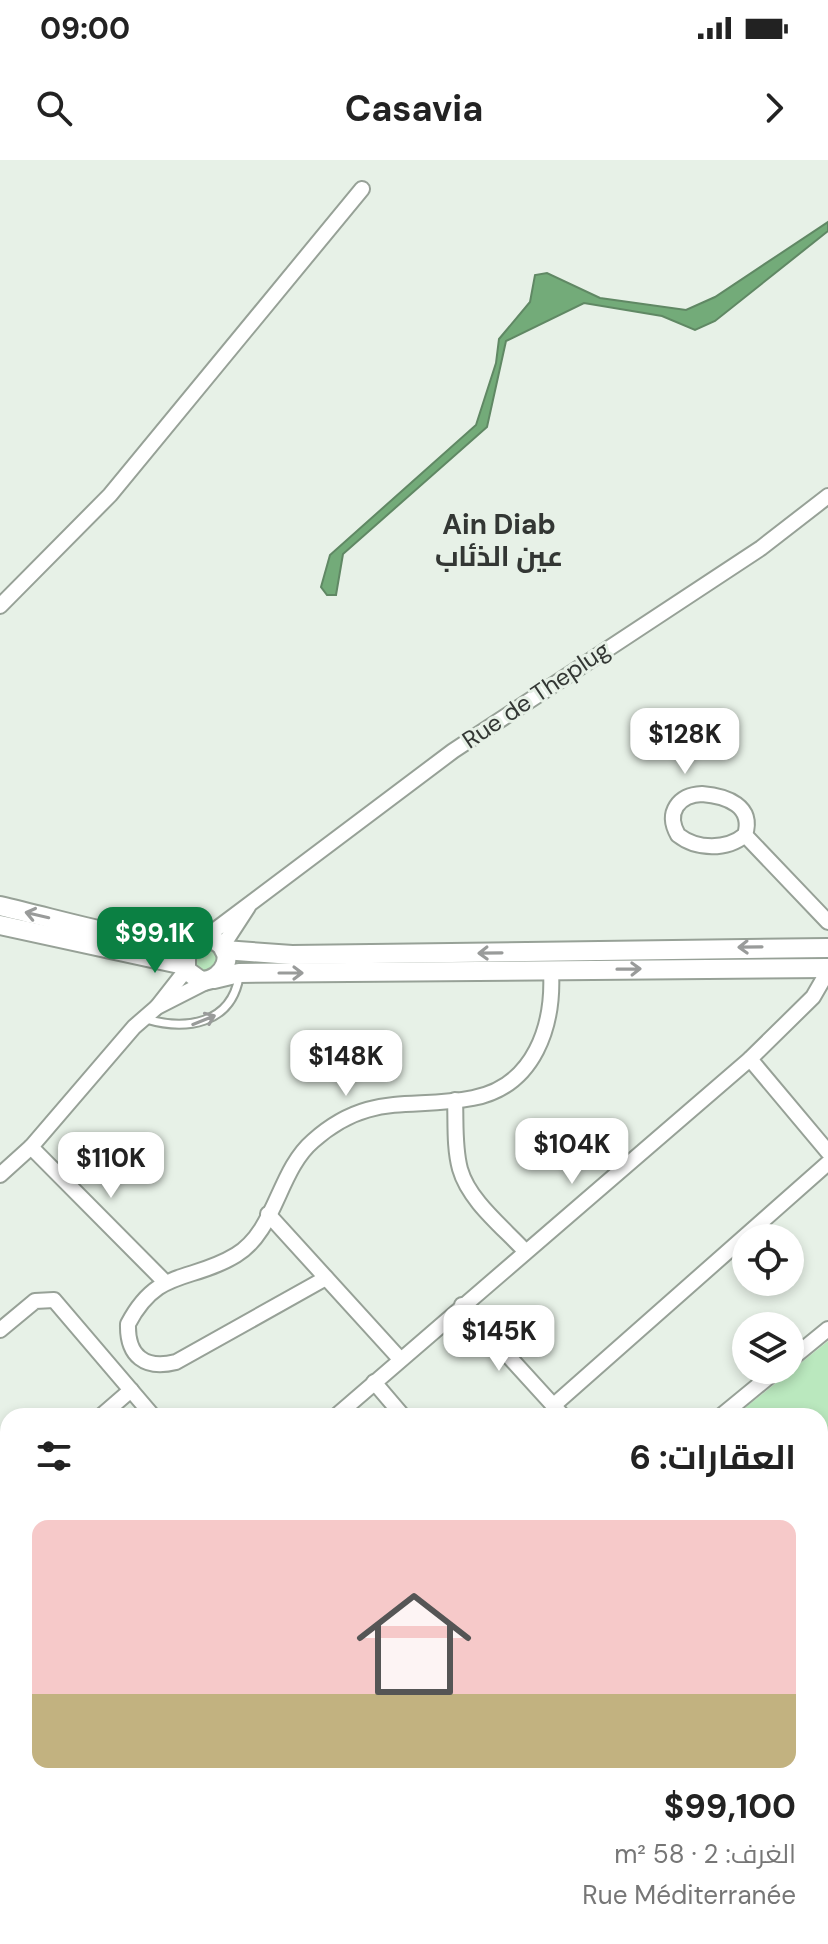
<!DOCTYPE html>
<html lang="ar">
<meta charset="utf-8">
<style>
:root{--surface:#fff;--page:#f6f6f6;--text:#222;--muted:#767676;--line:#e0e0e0;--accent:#0b8043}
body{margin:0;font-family:"DM Sans",Cairo,sans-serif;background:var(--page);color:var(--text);direction:rtl;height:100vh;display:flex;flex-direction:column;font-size:30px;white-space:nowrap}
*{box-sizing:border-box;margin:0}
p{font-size:26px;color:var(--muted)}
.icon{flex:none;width:44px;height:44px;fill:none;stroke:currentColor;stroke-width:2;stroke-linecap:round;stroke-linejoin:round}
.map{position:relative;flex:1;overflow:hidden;direction:ltr}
.sheet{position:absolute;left:0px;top:1248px;width:828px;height:536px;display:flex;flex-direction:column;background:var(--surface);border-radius:24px 24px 0 0;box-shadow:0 4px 12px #0003;direction:rtl}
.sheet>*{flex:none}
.buttons{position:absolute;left:732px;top:1064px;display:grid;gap:16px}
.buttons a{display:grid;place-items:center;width:72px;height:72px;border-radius:50%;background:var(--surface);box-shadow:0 4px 12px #0003;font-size:40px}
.price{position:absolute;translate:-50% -68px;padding:0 18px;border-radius:16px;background:#fff;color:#222;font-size:26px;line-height:52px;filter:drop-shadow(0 2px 4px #0008)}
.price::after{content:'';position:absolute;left:50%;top:48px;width:24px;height:18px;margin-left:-12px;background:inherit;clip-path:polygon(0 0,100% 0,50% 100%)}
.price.active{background:var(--accent);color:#fff}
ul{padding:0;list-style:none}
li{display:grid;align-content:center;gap:16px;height:424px;padding:0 32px}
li+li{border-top:2px solid var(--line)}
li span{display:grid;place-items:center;height:248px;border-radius:16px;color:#555}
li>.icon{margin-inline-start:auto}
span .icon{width:144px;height:144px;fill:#fffc;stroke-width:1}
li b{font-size:34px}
h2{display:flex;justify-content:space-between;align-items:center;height:96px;padding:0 32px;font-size:34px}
.status{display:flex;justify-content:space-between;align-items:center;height:56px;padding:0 40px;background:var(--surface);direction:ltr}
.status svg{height:22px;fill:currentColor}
header{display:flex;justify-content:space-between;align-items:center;height:104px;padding:0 32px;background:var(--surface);font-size:36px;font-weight:700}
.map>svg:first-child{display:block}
.green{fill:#bae8be}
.water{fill:#73ab79;stroke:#608864;stroke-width:2}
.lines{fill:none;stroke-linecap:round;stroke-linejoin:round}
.service-casing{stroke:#97a197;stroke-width:11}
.minor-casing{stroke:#97a197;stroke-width:18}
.tertiary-casing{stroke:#97a197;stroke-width:22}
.primary-casing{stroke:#cecfce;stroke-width:26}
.path{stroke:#848b85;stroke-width:3;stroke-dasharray:2 6;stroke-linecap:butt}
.service{stroke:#fff;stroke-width:7}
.minor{stroke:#fff;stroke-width:14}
.tertiary{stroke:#fff;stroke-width:18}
.primary{stroke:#a1e6ad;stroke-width:22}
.oneway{stroke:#999b9a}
.labels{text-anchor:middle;stroke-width:6;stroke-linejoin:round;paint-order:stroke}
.street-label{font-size:24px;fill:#333734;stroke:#e7f1e7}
.quarter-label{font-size:28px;font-weight:bold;fill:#333734;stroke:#e7f1e7}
</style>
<div class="status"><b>09:00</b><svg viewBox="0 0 49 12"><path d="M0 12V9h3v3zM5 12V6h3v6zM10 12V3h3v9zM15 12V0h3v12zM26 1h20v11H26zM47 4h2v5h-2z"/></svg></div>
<header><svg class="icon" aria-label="forward" viewBox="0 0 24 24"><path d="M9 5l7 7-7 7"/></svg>Casavia<svg class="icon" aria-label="search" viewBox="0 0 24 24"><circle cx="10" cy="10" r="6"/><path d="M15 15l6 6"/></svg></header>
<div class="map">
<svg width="828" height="1784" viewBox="0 0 828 1784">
<rect width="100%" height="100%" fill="#e7f1e7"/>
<g class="green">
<circle cx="204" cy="799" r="12"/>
<path d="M828 1181V1648L820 1653V1256H735Z"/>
<path d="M346 1776H627L615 1784H350Z"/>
</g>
<path class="water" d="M828 62V71L715 161 695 170 662 156 584 143 506 181 487 267 343 394 336 435H327L321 427 330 395 476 265 496 203 499 179 530 142 535 115 547 113 600 138 686 150 715 137Z"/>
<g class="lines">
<defs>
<g id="service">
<path d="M146 859C186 871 231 864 239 817"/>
<path d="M322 1776 326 1784"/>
<path d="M767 1776 776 1784"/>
<path d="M12 1784 16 1776"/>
</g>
<g id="minor">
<path d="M0 446 110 335 362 29"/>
<path d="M702 634C727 636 754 646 745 675 727 690 697 690 678 675 665 652 679 635 702 634Z"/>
<path d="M745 675 828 762"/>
<path d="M203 779 453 591 761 388 828 336"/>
<path d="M222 787 248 747"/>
<path d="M157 847 186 810"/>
<path d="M750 899 828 992"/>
<path d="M455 940C456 962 454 987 460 1009 469 1041 503 1067 525 1091"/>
<path d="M31 987 164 1121"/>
<path d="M0 1015 31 987 134 867 157 847 208 821"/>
<path d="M268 1054 400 1199"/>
<path d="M326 1118 176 1202C145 1210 127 1196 128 1164 158 1107 190 1123 236 1095 276 1071 278 1011 313 981 369 931 411 950 473 938 535 926 554 865 551 811"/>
<path d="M462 1145 563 1256"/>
<path d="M0 1170 35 1141 54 1140 153 1256"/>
<path d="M790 1200 828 1169"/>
<path d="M374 1222 403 1256"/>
<path d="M554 1245 828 1003"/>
<path d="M101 1256 131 1230"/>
<path d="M336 1256 750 899 813 837 828 811"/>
<path d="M721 1256 777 1210"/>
<path d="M0 1339 8 1332"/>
<path d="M0 1416 8 1426"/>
<path d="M0 1530 8 1528"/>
<path d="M245 1776 249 1784"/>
<path d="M85 1784 89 1776"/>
</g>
<g id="tertiary">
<path d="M0 746C52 758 105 774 158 782 175 785 198 774 213 780 238 790 225 821 201 821L186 810V791L196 781"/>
<path d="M0 765 184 805"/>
<path d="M224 790 292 795 828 788"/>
<path d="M214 819 239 813 828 808"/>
</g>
<g id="primary">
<path d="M820 1692 828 1687"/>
<path d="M676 1784 688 1776"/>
</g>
</defs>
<use href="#service" class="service-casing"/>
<use href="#minor" class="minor-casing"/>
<use href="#tertiary" class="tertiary-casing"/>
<use href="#primary" class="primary-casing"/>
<g class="path">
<path d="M820 1662 828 1657"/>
<path d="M820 1717 828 1712"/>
<path d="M820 1730 828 1725"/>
<path d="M624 1784 637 1776"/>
<path d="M715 1784 728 1776"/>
<path d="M736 1784 748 1776"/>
</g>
<use href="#service" class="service"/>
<use href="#minor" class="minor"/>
<use href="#tertiary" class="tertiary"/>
<use href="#primary" class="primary"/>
</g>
<defs><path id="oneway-shaft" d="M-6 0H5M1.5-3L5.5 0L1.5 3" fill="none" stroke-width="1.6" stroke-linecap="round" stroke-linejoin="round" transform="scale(2)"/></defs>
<g class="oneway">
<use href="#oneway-shaft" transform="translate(37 755) rotate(-167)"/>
<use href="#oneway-shaft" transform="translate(750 787) rotate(179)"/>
<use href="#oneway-shaft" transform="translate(490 793) rotate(179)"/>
<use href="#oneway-shaft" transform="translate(629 809) rotate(-1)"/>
<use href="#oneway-shaft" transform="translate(291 813)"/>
<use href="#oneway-shaft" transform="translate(204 860) rotate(-22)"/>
</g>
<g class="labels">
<g class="street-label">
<text transform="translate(536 535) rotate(-34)" y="8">Rue de Theplug</text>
</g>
<g class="quarter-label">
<text x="499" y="374">Ain Diab<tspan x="499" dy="32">عين الذئاب</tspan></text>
</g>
</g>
</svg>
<div class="buttons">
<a><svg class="icon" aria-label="locate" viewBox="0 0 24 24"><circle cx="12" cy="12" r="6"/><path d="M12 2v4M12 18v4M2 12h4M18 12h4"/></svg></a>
<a><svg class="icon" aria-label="layers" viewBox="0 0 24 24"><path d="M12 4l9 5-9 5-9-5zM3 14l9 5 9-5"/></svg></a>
</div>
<b class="price" style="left:685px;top:616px">$128K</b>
<b class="price active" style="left:155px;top:815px">$99.1K</b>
<b class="price" style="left:346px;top:938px">$148K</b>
<b class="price" style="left:572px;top:1026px">$104K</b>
<b class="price" style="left:111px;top:1040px">$110K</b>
<b class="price" style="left:499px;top:1213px">$145K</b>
<section class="sheet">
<h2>العقارات: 6<svg class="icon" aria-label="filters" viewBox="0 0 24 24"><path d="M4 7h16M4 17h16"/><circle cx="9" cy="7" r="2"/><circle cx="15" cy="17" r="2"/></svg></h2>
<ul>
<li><span style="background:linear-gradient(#f6c9c9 70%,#c2b280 0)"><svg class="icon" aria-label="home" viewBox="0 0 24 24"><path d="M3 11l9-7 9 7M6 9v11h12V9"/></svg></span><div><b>$99,100</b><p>الغرف: 2 · 58 m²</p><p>Rue Méditerranée</p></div></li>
</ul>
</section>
</div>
